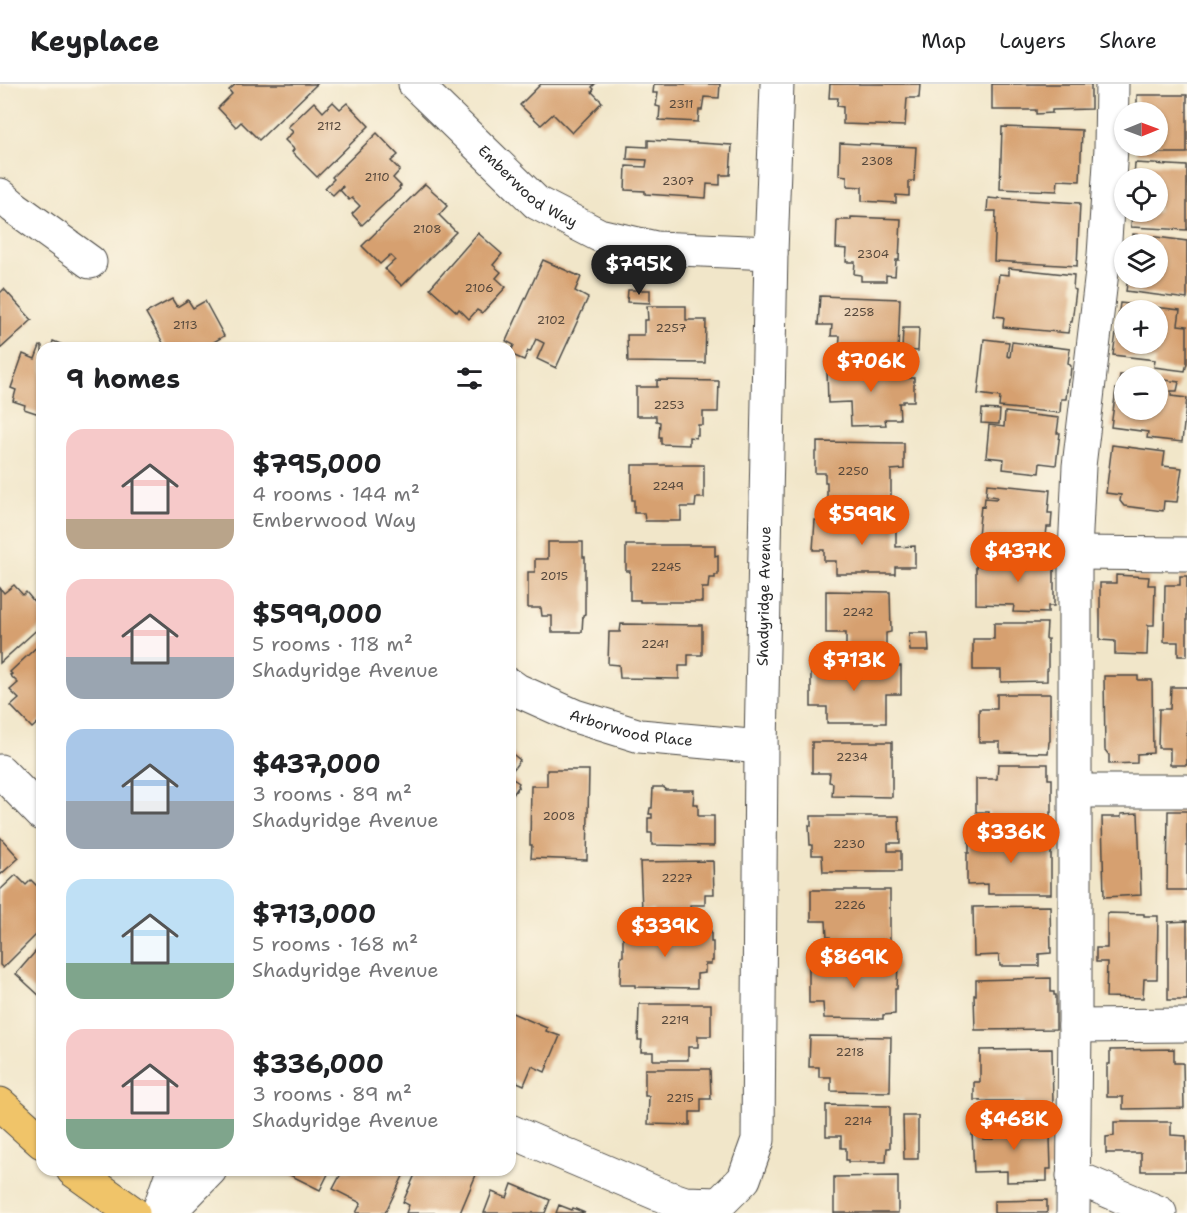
<!DOCTYPE html>
<meta charset="utf-8">
<style>
:root{--surface:#fff;--page:#f2f2f2;--text:#202124;--muted:#757577;--line:#e0e0e0;--accent:#ea580c}
body{margin:0;font-family:"Shantell Sans",sans-serif;background:var(--page);color:var(--text);height:100vh;display:flex;flex-direction:column;font-size:22px;white-space:nowrap}
*{box-sizing:border-box;margin:0}
p{font-size:20px;color:var(--muted)}
.icon{flex:none;width:33px;height:33px;fill:none;stroke:currentColor;stroke-width:2;stroke-linecap:round;stroke-linejoin:round}
.map{position:relative;flex:1;overflow:hidden}
.details{position:absolute;left:36px;top:258px;width:480px;height:834px;display:flex;flex-direction:column;background:var(--surface);border-radius:18px;box-shadow:0 2px 4px #0004}
.details>*{flex:none}
.needle{width:39px;rotate:89deg}
.fabs{position:absolute;left:1114px;top:18px;display:grid;gap:12px}
.fabs a{display:grid;place-items:center;width:54px;height:54px;border-radius:50%;background:var(--surface);box-shadow:0 2px 4px #0004;font-size:30px}
.price{position:absolute;translate:-50% -51px;padding:0 14px;border-radius:21px;background:var(--accent);color:#fff;font-size:20px;line-height:39px;filter:drop-shadow(0 2px 3px #0008)}
.price::after{content:'';position:absolute;left:50%;top:36px;width:18px;height:14px;margin-left:-9px;background:inherit;clip-path:polygon(0 0,100% 0,50% 100%)}
.price.active{background:#222;color:#fff}
ul{padding:0;list-style:none}
li{display:flex;align-items:center;gap:18px;height:150px;padding:0 30px}
li span{display:grid;place-items:center;flex:none;width:168px;height:120px;border-radius:18px;color:#555}
li>.icon{margin-inline-start:auto}
span .icon{width:72px;height:72px;fill:#fffc;stroke-width:1}
li b{font-size:26px}
h2{display:flex;justify-content:space-between;align-items:center;height:72px;padding:0 30px;font-size:26px}
header{display:flex;align-items:center;gap:36px;box-sizing:border-box;height:84px;padding:0 30px;background:var(--surface);border-bottom:2px solid var(--line)}
header strong{font-size:28px}
nav{display:flex;gap:33px;margin-inline-start:auto;font-size:21px}
.map>svg:first-child{display:block}
.building{fill:#d6a06f;fill-rule:evenodd}
.lines{fill:none;stroke-linecap:round;stroke-linejoin:round}
.street-casing{stroke:#494743;stroke-width:35}
.primary-casing{stroke:#494743;stroke-width:35}
.street{stroke:#fff;stroke-width:33}
.primary{stroke:#f0c469;stroke-width:33}
.labels{text-anchor:middle;stroke-width:6;stroke-linejoin:round;paint-order:stroke}
.number-label{font-size:12px;fill:#56483c}
.street-label{font-size:15px;fill:#2b2b2b;stroke:#fcf5e5}
</style>
<header>
<strong>Keyplace</strong>
<nav><a>Map</a><a>Layers</a><a>Share</a></nav>
</header>
<div class="map">
<svg width="1187" height="1129" viewBox="0 0 1187 1129">
<rect width="100%" height="100%" fill="#fcf5e5"/>
<filter id="ink" filterUnits="userSpaceOnUse"><feTurbulence type="fractalNoise" baseFrequency=".0167" numOctaves="2"/><feDisplacementMap in="SourceGraphic" scale="12" xChannelSelector="R" yChannelSelector="G"/><feConvolveMatrix kernelMatrix="1 2 1 2 8 2 1 2 1" color-interpolation-filters="sRGB"/></filter>
<filter id="wash" filterUnits="userSpaceOnUse"><feTurbulence type="fractalNoise" baseFrequency=".008" numOctaves="4" result="noise"/><feDisplacementMap in="SourceGraphic" scale="24" xChannelSelector="R" yChannelSelector="G"/><feGaussianBlur stdDeviation="1.35" result="paint"/><feColorMatrix in="noise" values="0 0 0 0 0 0 0 0 0 0 0 0 0 0 0 0 0 1.4 0 .05"/><feComposite in="paint" operator="in"/></filter>
<g filter="url(#wash)">
<rect width="100%" height="100%" fill="#f1e6c9"/>
<g id="blocks">
<g class="building">
<path d="M236 0H317L259 56 241 38 236 43 218 24 232 10 229 6Z"/>
<path d="M541 0H595L592 3 594 5 592 8 602 18 572 49 553 30 541 41 520 21Z"/>
<path d="M654 0H720L719 14 704 13 702 26H699L698 38 659 36 660 23 656 22 658 9H653Z"/>
<path d="M830 0H920L919 14H907L905 42 843 40V23L837 22 838 14H829Z"/>
<path d="M992 0H1091V25L1052 26V29L1036 30V26H992Z"/>
<path d="M1137 11H1187V69H1137V62H1158V28H1137Z"/>
<path d="M314 18 323 28 333 18 340 25 347 19 369 42 317 93 292 68 294 65 285 56 293 48 288 43Z"/>
<path d="M1002 43 1082 46 1080 97 1058 96 1057 107 1000 105Z"/>
<path d="M377 49 398 71 391 77 400 86 393 94 401 102 399 103 400 105 362 141 352 130 360 122 352 114 349 116 340 106 343 103 342 102 333 111 325 104 334 95 332 93Z"/>
<path d="M648 56 732 61 730 91H720V101L707 100 706 114 645 110V107L625 106 626 82 646 83 647 76 627 75 628 62 648 63Z"/>
<path d="M840 59 916 63 914 97H909V112L896 111V119L862 117V103L847 102V92L839 91Z"/>
<path d="M1135 79 1187 82V146L1131 143 1132 128H1158V94H1134Z"/>
<path d="M425 100 446 119 445 120 447 122 439 131 456 148 402 202 385 185 395 176 390 171 380 180 362 162Z"/>
<path d="M988 114 998 115V114L1080 119 1077 182 994 177 996 127H987Z"/>
<path d="M851 133 901 135 899 176H896L895 192 886 191V197H861V191L854 190 855 178H846L847 165 836 164 837 136H851Z"/>
<path d="M478 149 502 170 493 181 501 188 496 194 506 203 482 229 477 226 469 235 459 225 457 228 430 204Z"/>
<path d="M1133 150 1187 157V215L1126 207 1128 194H1158V160H1132Z"/>
<path d="M543 176 581 193 575 207 588 214 556 284 537 275 544 259 536 255 530 268 528 267 524 276 510 270 514 261 506 257Z"/>
<path d="M1009 184 1074 191 1073 205 1076 206 1072 238H1070L1068 249 1003 243 1004 233 994 232 999 190 1009 191Z"/>
<path d="M4 205 32 236 0 265V209Z"/>
<path d="M628 206H650V219L627 218Z"/>
<path d="M820 212 900 215 898 269 839 267 840 252H831L832 241H818Z"/>
<path d="M172 215 177 223 188 216 193 224 205 217 224 252 212 259 214 262 212 264H166L146 229Z"/>
<path d="M1120 219 1180 226 1178 241 1187 242V279L1185 287 1154 283 1155 276 1113 271ZM1125 226H1158V260H1125Z"/>
<path d="M647 222H686V236H706L705 279 628 278 627 251H644V236H648Z"/>
<path d="M903 244H919L918 267 902 266Z"/>
<path d="M984 255 1009 258 1007 272 1010 273 1012 258 1070 265 1068 279 1071 282 1070 294 1068 296 1066 315H1061L1060 329 999 323 1000 313 978 310Z"/>
<path d="M53 257 70 264H51Z"/>
<path d="M40 262H42V331L24 325 25 321 13 317 16 306 11 304 23 270 35 275Z"/>
<path d="M905 284V294H914V317H903V319H899L900 335H885L886 341 851 342 850 318 828 319 827 286Z"/>
<path d="M1120 291H1125V326H1158V295L1179 298 1177 307H1171V312L1187 314 1182 358 1147 354 1148 348 1111 343 1116 305 1118 306Z"/>
<path d="M657 296 719 297 718 328H703V341H698V351H696V354L689 353V361L661 360V353H659L660 338 656 337V332H636V303H657Z"/>
<path d="M982 325 1000 326 999 340 981 339Z"/>
<path d="M1005 328 1059 334 1057 349H1060L1056 381 1040 379 1039 389 1003 385 1004 375 986 373 989 341 1004 343Z"/>
<path d="M817 358 904 359V385L891 386V415H827V398H825V389H815V368H817Z"/>
<path d="M1112 361 1165 368 1163 382 1182 384 1177 418 1164 417 1163 427 1124 422 1120 417 1121 411 1106 409Z"/>
<path d="M632 381H704V414H696L695 423H681V437H645L644 429H634V416H632Z"/>
<path d="M987 400 1050 406 1048 429H1052L1051 443H1047L1046 452 1029 451 1028 458 992 456 991 462 977 461 981 422 984 423 985 414 996 415 997 413 986 411Z"/>
<path d="M815 436H896V463L915 462V483H895V490H836V477H824V466H813Z"/>
<path d="M548 458H583V473H585V530L583 531 582 548H552V532H542L541 524H528V488H535V475H548Z"/>
<path d="M626 461H715V472L718 471V491H715V494H709L708 504H702V518H640V516H630V487H626Z"/>
<path d="M1000 469 1051 470V483H1054V522H1048V529L1013 528 1014 521 976 520V482L999 483Z"/>
<path d="M1116 491 1149 493 1148 501H1155L1154 541H1148L1147 571 1115 570V557L1100 556V499H1116Z"/>
<path d="M1180 492H1187V572H1178V558H1164L1165 501H1180Z"/>
<path d="M14 501 23 511 26 508 42 527V541L0 579V504L4 509Z"/>
<path d="M826 507 890 508 891 548 886 549V564H846V549H826Z"/>
<path d="M994 539H1047L1046 555H1048V586H1047V597L1001 598V586H973V555H994Z"/>
<path d="M621 540 702 541V571H688V582H679V595L620 594 619 581 608 580 609 548H620Z"/>
<path d="M909 549H928L929 567H910Z"/>
<path d="M42 558V635L32 644 11 622 19 615 10 606 18 599 10 591 12 590 10 588Z"/>
<path d="M811 582H901V610H886V639H827V623H811Z"/>
<path d="M1104 592H1138V596H1152L1153 669 1137 670V679L1109 680V671L1105 666Z"/>
<path d="M1171 603H1187V681H1170V664H1158L1159 625H1170Z"/>
<path d="M997 610H1050V657L1049 658 1048 669 1000 668V658H979V625H997Z"/>
<path d="M812 658H892V713L832 712 833 699 829 698 830 689H812Z"/>
<path d="M510 668 520 676 510 690Z"/>
<path d="M998 680H1048V695H1052V728H1050V739H989V728H976V695H997Z"/>
<path d="M547 686H589L587 776 531 774 532 761H530L531 702H547Z"/>
<path d="M510 693 519 699 518 701 519 702 510 715Z"/>
<path d="M653 703H664L665 706H694L693 720H698V732H714V762L652 761V749H648V734H652V730H649L650 724H652Z"/>
<path d="M1168 727H1187V806H1167Z"/>
<path d="M1138 729 1141 811 1104 813 1102 733H1121V730Z"/>
<path d="M811 732H899L900 759H888V767H901V788H823L822 771H812V761H810L809 741 811 742Z"/>
<path d="M1051 752V810H988V800L967 801V769H969V753Z"/>
<path d="M0 753 19 774 0 791Z"/>
<path d="M713 777 714 810H705V821H690V833H654V826H642L640 778Z"/>
<path d="M16 791 26 801 31 796 38 803 42 800V845L3 884 0 881V806Z"/>
<path d="M811 806H890V861H830V853H827L826 837H811Z"/>
<path d="M1050 822 1051 869 1039 870V882H1000L999 871 974 872 973 823Z"/>
<path d="M1107 829 1144 830V832H1158L1157 895H1144L1143 914 1106 913 1107 878H1096V864H1107Z"/>
<path d="M1187 837V916H1168V838Z"/>
<path d="M623 846 711 847V858H713V877H711V880H705V889L697 890V904L635 903V901H620L621 872H623Z"/>
<path d="M42 860V914L16 890Z"/>
<path d="M809 877 898 878 897 905H895V930L883 931V935L824 934 823 919H809Z"/>
<path d="M1051 894V908H1054V911H1056V945L975 946 974 911H976V896Z"/>
<path d="M639 920H711V952H698V963H688V976H653V968H641L642 956H638Z"/>
<path d="M510 928 547 944 546 947 560 952 545 988 532 982 524 1001 510 995Z"/>
<path d="M810 952 891 953 890 1008 831 1007V993H819V983H809Z"/>
<path d="M1052 965 1053 1022 1024 1023V1017H980V1016H974V998H980V966Z"/>
<path d="M1174 965V979H1183L1184 1024 1123 1025V1013H1107V980H1110V966Z"/>
<path d="M645 985H710L711 1015H701V1028H690V1041L648 1040 649 1012H645Z"/>
<path d="M826 1021 890 1022V1064H887L886 1078H848V1076H846V1064H841V1052H826Z"/>
<path d="M903 1032H918V1075H904Z"/>
<path d="M1045 1038 1046 1053H1050L1051 1085H1047V1097L1007 1098V1087L974 1088 972 1049H983V1055H993L992 1039Z"/>
<path d="M1114 1038H1171V1051L1186 1052V1087H1141V1069H1106V1053L1114 1052Z"/>
<path d="M280 1086H330L320 1106Z"/>
<path d="M343 1086H406L385 1129H356L361 1119 333 1105Z"/>
<path d="M417 1086 430 1091 432 1086H478L460 1129H406L409 1121 403 1118Z"/>
<path d="M898 1092V1129H834V1093Z"/>
<path d="M512 1100 550 1116 545 1129H484L492 1108 507 1114Z"/>
<path d="M1047 1116V1129H994V1117Z"/>
<path d="M559 1121 572 1126 573 1124 585 1129H556Z"/>
</g>
</g>
</g>
<g filter="url(#ink)">
<use href="#blocks" fill-opacity="0" stroke="#494743" stroke-width="1.5"/>
<g class="lines">
<defs>
<g id="street">
<path id="s1" d="M415 0 537 119 599 151 656 164 771 169"/>
<path d="M0 111 14 123 90 178"/>
<path d="M1075 469 1187 470"/>
<path id="s2" d="M510 601 517 606 575 632 640 652 761 663"/>
<path d="M0 687 42 730"/>
<path d="M1075 707H1187"/>
<path d="M1075 942 1187 941"/>
<path id="s3" d="M510 1047 658 1110 685 1119 719 1120 744 1095 758 1056 761 663 771 169 777 0"/>
<path d="M1073 1092 1160 1129"/>
<path d="M158 1129 173 1086"/>
<path d="M168 1129 210 1086"/>
<path d="M1073 1129 1075 942V469L1079 382 1104 171 1111 64 1112 0"/>
</g>
<g id="primary">
<path d="M0 1020 42 1058"/>
<path d="M73 1086 133 1129"/>
</g>
</defs>
<use href="#street" class="street-casing"/>
<use href="#primary" class="primary-casing"/>
<use href="#street" class="street"/>
<use href="#primary" class="primary"/>
</g>
</g>
<g class="labels">
<g class="number-label">
<text x="681" y="24">2311</text>
<text x="329" y="46">2112</text>
<text x="877" y="81">2308</text>
<text x="377" y="97">2110</text>
<text x="678" y="101">2307</text>
<text x="427" y="149">2108</text>
<text x="873" y="174">2304</text>
<text x="479" y="208">2106</text>
<text x="859" y="232">2258</text>
<text x="551" y="240">2102</text>
<text x="185" y="245">2113</text>
<text x="671" y="248">2257</text>
<text x="669" y="325">2253</text>
<text x="853" y="391">2250</text>
<text x="668" y="406">2249</text>
<text x="666" y="487">2245</text>
<text x="554" y="496">2015</text>
<text x="858" y="532">2242</text>
<text x="655" y="564">2241</text>
<text x="852" y="677">2234</text>
<text x="559" y="736">2008</text>
<text x="849" y="764">2230</text>
<text x="677" y="798">2227</text>
<text x="850" y="825">2226</text>
<text x="675" y="940">2219</text>
<text x="850" y="972">2218</text>
<text x="680" y="1018">2215</text>
<text x="858" y="1041">2214</text>
</g>
<g class="street-label">
<text dy="5" stroke="none"><textPath href="#s1" startOffset="153">Emberwood Way</textPath></text>
<text dy="5" stroke="none"><textPath href="#s3" startOffset="844">Shadyridge Avenue</textPath></text>
<text dy="5" stroke="none"><textPath href="#s2" startOffset="130">Arborwood Place</textPath></text>
</g>
</g>
</svg>
<div class="fabs">
<a><svg class="needle" viewBox="-14 -14 28 28"><path d="M0-13l5 13h-10z" fill="#e53935"/><path d="M0 13l5-13h-10z" fill="#757577"/></svg></a>
<a><svg class="icon" aria-label="locate" viewBox="0 0 24 24"><circle cx="12" cy="12" r="6"/><path d="M12 2v4M12 18v4M2 12h4M18 12h4"/></svg></a>
<a><svg class="icon" aria-label="layers" viewBox="0 0 24 24"><path d="M12 4l9 5-9 5-9-5zM3 14l9 5 9-5"/></svg></a>
<a>+</a>
<a>−</a>
</div>
<b class="price active" style="left:639px;top:212px">$795K</b>
<b class="price" style="left:871px;top:309px">$706K</b>
<b class="price" style="left:862px;top:462px">$599K</b>
<b class="price" style="left:1018px;top:499px">$437K</b>
<b class="price" style="left:854px;top:608px">$713K</b>
<b class="price" style="left:1011px;top:780px">$336K</b>
<b class="price" style="left:665px;top:874px">$339K</b>
<b class="price" style="left:854px;top:905px">$869K</b>
<b class="price" style="left:1014px;top:1067px">$468K</b>
<section class="details">
<h2>9 homes<svg class="icon" aria-label="filters" viewBox="0 0 24 24"><path d="M4 7h16M4 17h16"/><circle cx="9" cy="7" r="2"/><circle cx="15" cy="17" r="2"/></svg></h2>
<ul>
<li><span style="background:linear-gradient(#f6c9c9 75%,#b9a48a 0)"><svg class="icon" aria-label="home" viewBox="0 0 24 24"><path d="M3 11l9-7 9 7M6 9v11h12V9"/></svg></span><div><b>$795,000</b><p>4 rooms · 144 m²</p><p>Emberwood Way</p></div></li>
<li><span style="background:linear-gradient(#f6c9c9 65%,#9aa5b1 0)"><svg class="icon" aria-label="home" viewBox="0 0 24 24"><path d="M3 11l9-7 9 7M6 9v11h12V9"/></svg></span><div><b>$599,000</b><p>5 rooms · 118 m²</p><p>Shadyridge Avenue</p></div></li>
<li><span style="background:linear-gradient(#a9c7e8 60%,#9aa5b1 0)"><svg class="icon" aria-label="home" viewBox="0 0 24 24"><path d="M3 11l9-7 9 7M6 9v11h12V9"/></svg></span><div><b>$437,000</b><p>3 rooms · 89 m²</p><p>Shadyridge Avenue</p></div></li>
<li><span style="background:linear-gradient(#bfe0f5 70%,#7fa58c 0)"><svg class="icon" aria-label="home" viewBox="0 0 24 24"><path d="M3 11l9-7 9 7M6 9v11h12V9"/></svg></span><div><b>$713,000</b><p>5 rooms · 168 m²</p><p>Shadyridge Avenue</p></div></li>
<li><span style="background:linear-gradient(#f6c9c9 75%,#7fa58c 0)"><svg class="icon" aria-label="home" viewBox="0 0 24 24"><path d="M3 11l9-7 9 7M6 9v11h12V9"/></svg></span><div><b>$336,000</b><p>3 rooms · 89 m²</p><p>Shadyridge Avenue</p></div></li>
</ul>
</section>
</div>
